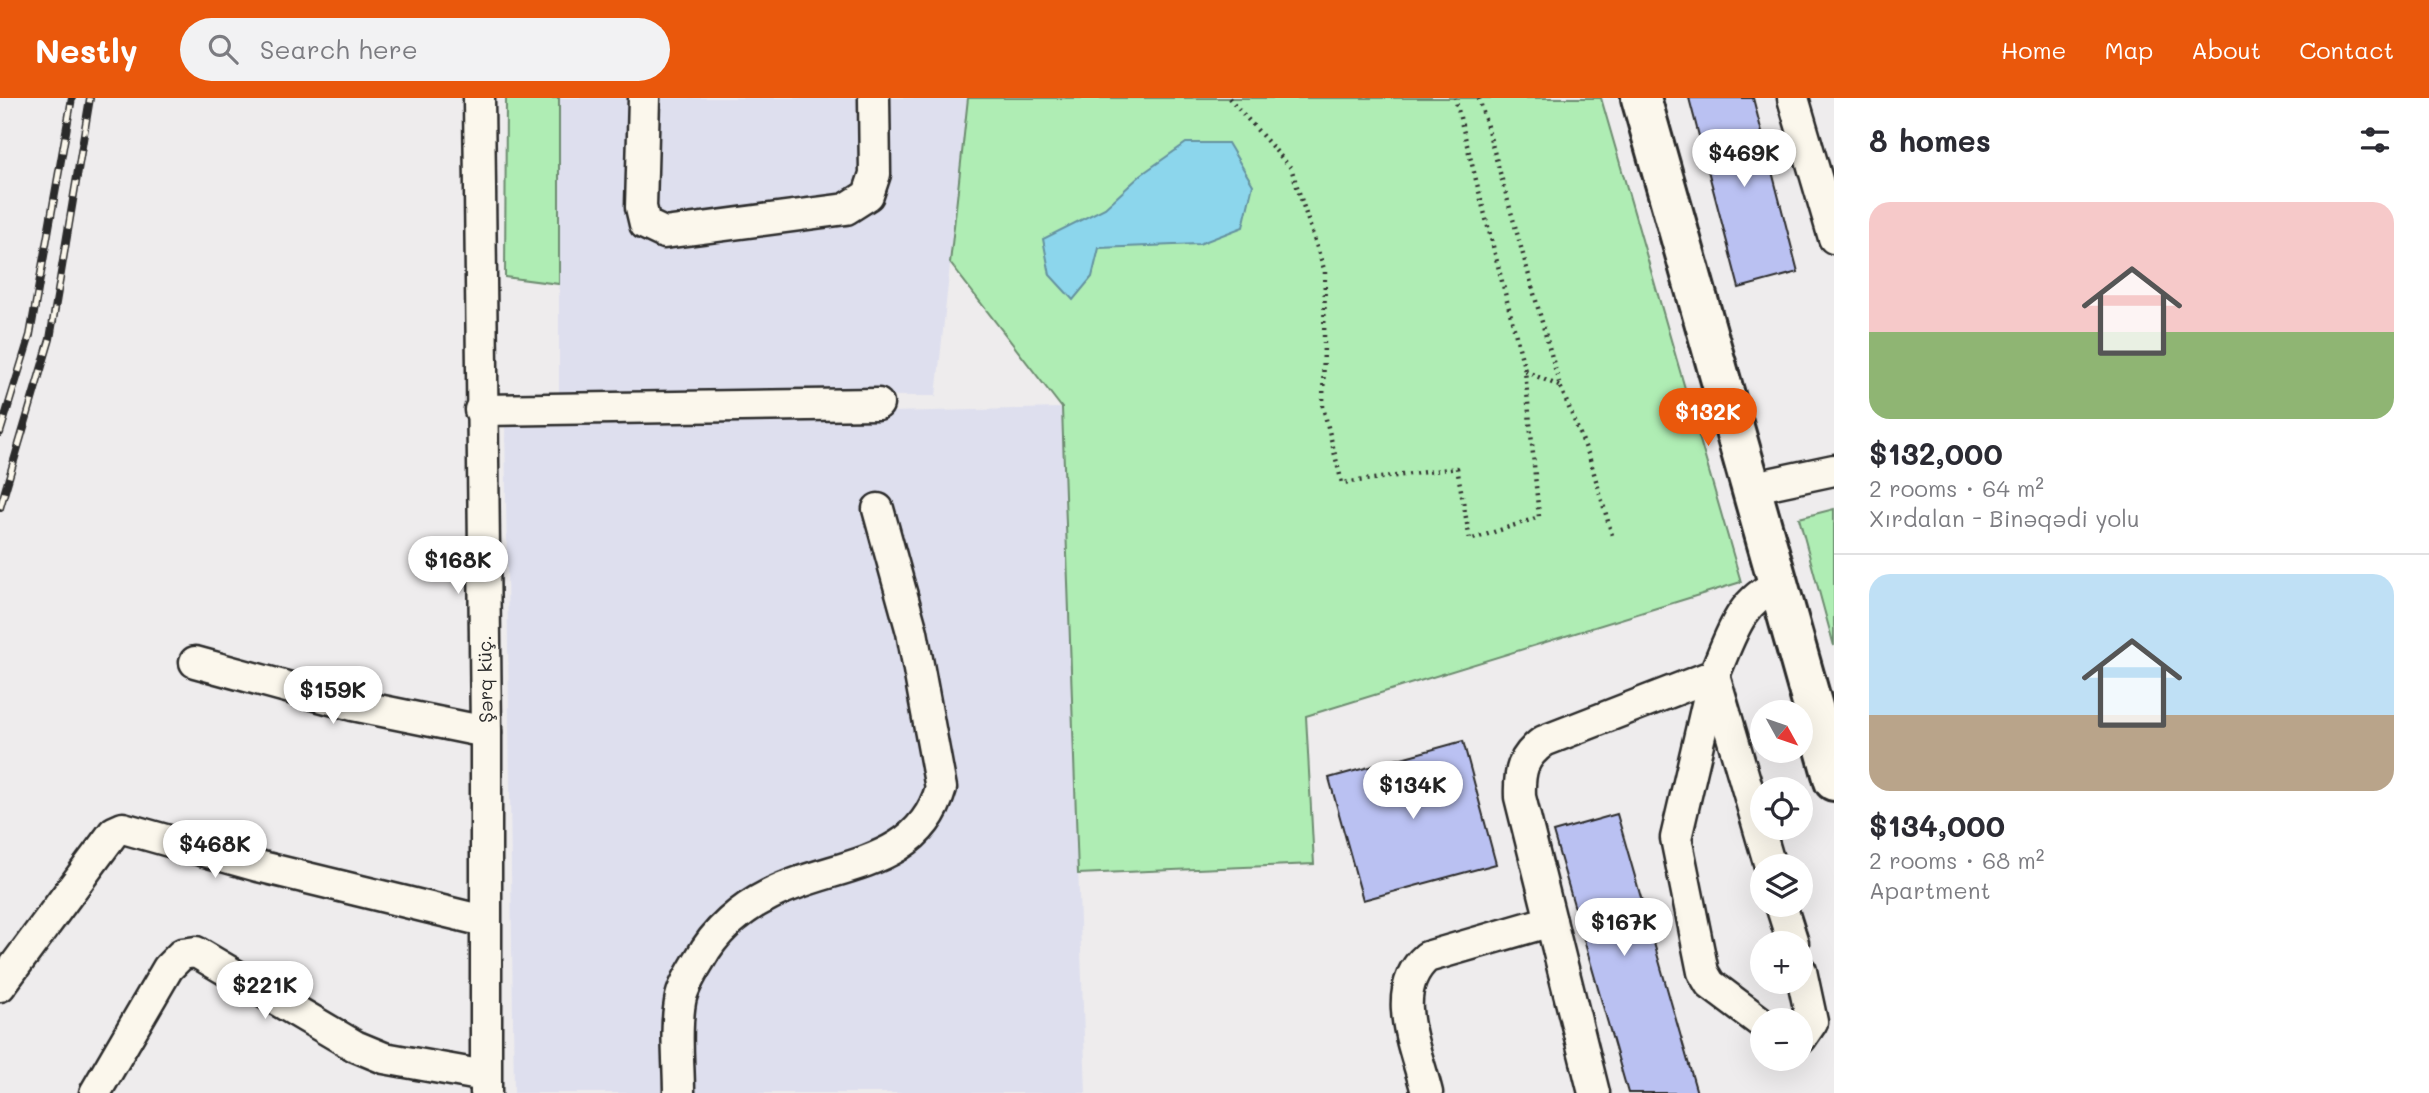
<!DOCTYPE html>
<meta charset="utf-8">
<style>
:root{--surface:#fff;--page:#f2f2f3;--text:#2b2b33;--muted:#7c7c81;--line:#e1e1e2;--accent:#ea580c}
body{margin:0;font-family:Mali,sans-serif;background:var(--page);color:var(--text);height:100vh;display:flex;flex-direction:column;font-size:26px;white-space:nowrap}
*{box-sizing:border-box;margin:0}
p{font-size:23px;color:var(--muted)}
.icon{flex:none;width:38px;height:38px;fill:none;stroke:currentColor;stroke-width:2;stroke-linecap:round;stroke-linejoin:round}
.map{position:relative;flex:1;overflow:hidden}
.side{display:flex;flex-direction:column;background:var(--surface);width:595px}
.side>*{flex:none}
.needle{width:46px;rotate:130deg}
.controls{position:absolute;left:1750px;top:602px;display:grid;gap:14px}
.controls a{display:grid;place-items:center;width:63px;height:63px;border-radius:50%;background:var(--surface);box-shadow:0 7px 28px #0002;font-size:35px}
.price{position:absolute;translate:-50% -60px;padding:0 16px;border-radius:24px;background:#fff;color:#222;font-size:23px;line-height:46px;filter:drop-shadow(0 2px 4px #0008)}
.price::after{content:'';position:absolute;left:50%;top:42px;width:21px;height:16px;margin-left:-10px;background:inherit;clip-path:polygon(0 0,100% 0,50% 100%)}
.price.on{background:var(--accent);color:#fff}
ul{padding:0;list-style:none}
li{display:grid;align-content:center;gap:14px;height:371px;padding:0 35px}
li+li{border-top:2px solid var(--line)}
li span{display:grid;place-items:center;height:217px;border-radius:21px;color:#555}
li>.icon{margin-inline-start:auto}
span .icon{width:126px;height:126px;fill:#fffc;stroke-width:1}
li b{font-size:30px}
h2{display:flex;justify-content:space-between;align-items:center;height:84px;padding:0 35px;font-size:30px}
header{display:flex;align-items:center;gap:42px;box-sizing:border-box;height:98px;padding:0 35px;background:var(--accent);color:#fff}
header strong{font-size:33px}
nav{display:flex;gap:38px;margin-inline-start:auto;font-size:24px}
.search{width:490px;height:63px;background:var(--page);display:flex;align-items:center;gap:18px;box-sizing:border-box;padding:0 24px;border-radius:38px;color:var(--muted);font-size:26px}
main{display:flex;flex:1;min-height:0}
.map>svg:first-child{display:block}
.built{fill:#dedfee}
.green{fill:#afedb4;stroke:#6d8c70;stroke-width:2}
.water{fill:#8cd6ec;stroke:#65929f;stroke-width:2}
.building{fill:#bac1f2;stroke:#2b2b2b;stroke-width:2}
.lines{fill:none;stroke-linecap:round;stroke-linejoin:round}
.minor-casing{stroke:#2b2b2b;stroke-width:35}
.major-casing{stroke:#2b2b2b;stroke-width:44}
.path{stroke:#2b2b2b;stroke-width:4.5;stroke-dasharray:2 5;stroke-linecap:butt}
.minor{stroke:#fbf7ec;stroke-width:30}
.major{stroke:#fbf7ec;stroke-width:38}
.rail-casing{stroke:#2b2b2b;stroke-width:8}
.rail{stroke:#fbf7ec;stroke-width:5;stroke-dasharray:16;stroke-linecap:butt}
.labels{text-anchor:middle;stroke-width:5;stroke-linejoin:round;paint-order:stroke}
.street-label{font-size:19px;fill:#2b2b2b;stroke:#fbf7ec}
</style>
<header>
<strong>Nestly</strong>
<div class="search"><svg class="icon" aria-label="search" viewBox="0 0 24 24"><circle cx="10" cy="10" r="6"/><path d="M15 15l6 6"/></svg>Search here</div>
<nav><a>Home</a><a>Map</a><a>About</a><a>Contact</a></nav>
</header>
<main>
<div class="map">
<svg width="1834" height="995" viewBox="0 0 1834 995">
<rect width="100%" height="100%" fill="#eeeced"/>
<filter id="ink" filterUnits="userSpaceOnUse"><feTurbulence type="fractalNoise" baseFrequency=".0143" numOctaves="2"/><feDisplacementMap in="SourceGraphic" scale="14" xChannelSelector="R" yChannelSelector="G"/><feConvolveMatrix kernelMatrix="1 2 1 2 8 2 1 2 1" color-interpolation-filters="sRGB"/></filter>
<g filter="url(#ink)">
<g class="built">
<path d="M559 0H968L936 298 559 297Z"/>
<path d="M1062 310 1086 995H514L505 323Z"/>
</g>
<g class="green">
<path d="M506 0H559V186L505 179Z"/>
<path d="M968 0H1601L1741 484 1306 618 1314 766 1078 776 1062 310 950 165Z"/>
<path d="M1834 411V548L1799 420Z"/>
</g>
<path class="water" d="M1186 45H1228L1253 87 1243 129 1199 146 1099 150 1092 179 1073 202 1050 177 1043 141 1105 110 1142 76Z"/>
<g class="building">
<path d="M1689 0H1753L1798 174 1739 190Z"/>
<path d="M1463 643 1496 766 1363 802 1329 680Z"/>
<path d="M1617 716 1697 995H1628L1553 734Z"/>
</g>
<g class="lines">
<defs>
<g id="minor">
<path d="M479 0 486 634V995"/>
<path d="M644 0 641 109 645 126 664 135 846 111 868 97 875 76 874 0"/>
<path d="M1793 0 1834 140"/>
<path d="M480 312 878 306"/>
<path d="M1750 390 1834 372"/>
<path d="M195 564 353 607 486 634"/>
<path d="M1714 577 1676 740 1703 874 1710 886 1762 925"/>
<path d="M1714 577 1770 768"/>
<path d="M1781 807 1793 845"/>
<path d="M1801 873 1812 924 1801 940"/>
<path d="M0 888 114 734 123 730 258 768 484 823"/>
<path d="M95 995 168 870 182 856 196 854 355 948 384 960 485 978"/>
<path d="M679 995C679 966 675 933 680 904 682 890 692 874 700 861 715 833 741 811 769 797 832 764 918 771 941 690L912 534 878 411"/>
<path d="M1427 995C1417 952 1387 893 1427 859L1551 823"/>
<path d="M1594 995 1520 699C1519 673 1522 659 1544 643L1714 577C1730 541 1739 502 1778 487"/>
</g>
<path id="major" d="M1641 0 1834 683"/>
</defs>
<use href="#minor" class="minor-casing"/>
<use href="#major" class="major-casing"/>
<g class="path">
<path d="M1229 0 1291 70 1325 174 1323 309 1342 385 1457 370 1470 442 1539 419 1525 273 1455 0"/>
<path d="M1479 0 1560 288 1589 358 1612 437"/>
<path d="M1525 273 1559 288"/>
</g>
<use href="#minor" class="minor"/>
<use href="#major" class="major"/>
<defs>
<g id="rail">
<path d="M0 335 30 237 72 0"/>
<path d="M0 410 50 241 90 0"/>
</g>
</defs>
<use href="#rail" class="rail-casing"/>
<use href="#rail" class="rail"/>
</g>
</g>
<g class="labels">
<g class="street-label">
<text transform="translate(485 581) rotate(-91)" y="7">Şərq küç.</text>
</g>
</g>
</svg>
<div class="controls">
<a><svg class="needle" viewBox="-14 -14 28 28"><path d="M0-13l5 13h-10z" fill="#e53935"/><path d="M0 13l5-13h-10z" fill="#7c7c81"/></svg></a>
<a><svg class="icon" aria-label="locate" viewBox="0 0 24 24"><circle cx="12" cy="12" r="6"/><path d="M12 2v4M12 18v4M2 12h4M18 12h4"/></svg></a>
<a><svg class="icon" aria-label="layers" viewBox="0 0 24 24"><path d="M12 4l9 5-9 5-9-5zM3 14l9 5 9-5"/></svg></a>
<a>+</a>
<a>−</a>
</div>
<b class="price" style="left:1744px;top:91px">$469K</b>
<b class="price on" style="left:1708px;top:350px">$132K</b>
<b class="price" style="left:458px;top:498px">$168K</b>
<b class="price" style="left:333px;top:628px">$159K</b>
<b class="price" style="left:1413px;top:723px">$134K</b>
<b class="price" style="left:215px;top:782px">$468K</b>
<b class="price" style="left:1624px;top:860px">$167K</b>
<b class="price" style="left:265px;top:923px">$221K</b>
</div>
<section class="side">
<h2>8 homes<svg class="icon" aria-label="filters" viewBox="0 0 24 24"><path d="M4 7h16M4 17h16"/><circle cx="9" cy="7" r="2"/><circle cx="15" cy="17" r="2"/></svg></h2>
<ul>
<li><span style="background:linear-gradient(#f6c9c9 60%,#8fb573 0)"><svg class="icon" aria-label="home" viewBox="0 0 24 24"><path d="M3 11l9-7 9 7M6 9v11h12V9"/></svg></span><div><b>$132,000</b><p>2 rooms · 64 m²</p><p>Xırdalan - Binəqədi yolu</p></div></li>
<li><span style="background:linear-gradient(#bfe0f5 65%,#b9a48a 0)"><svg class="icon" aria-label="home" viewBox="0 0 24 24"><path d="M3 11l9-7 9 7M6 9v11h12V9"/></svg></span><div><b>$134,000</b><p>2 rooms · 68 m²</p><p>Apartment</p></div></li>
</ul>
</section>
</main>
